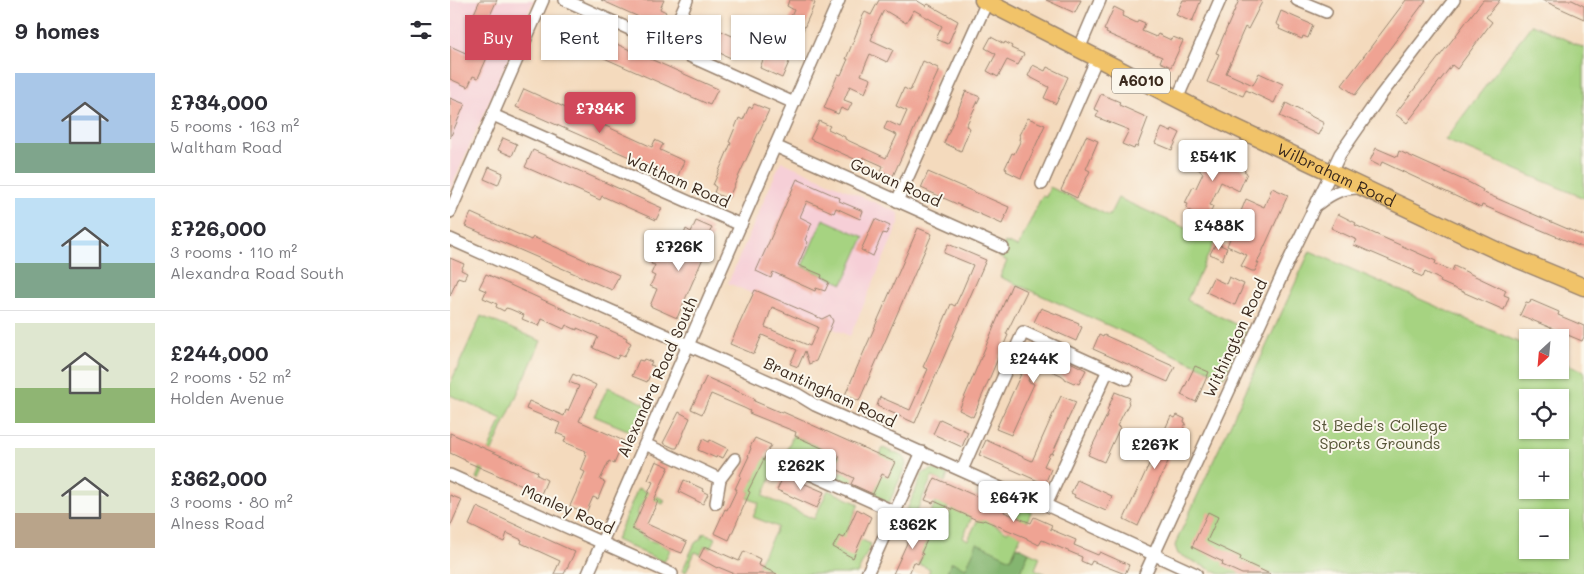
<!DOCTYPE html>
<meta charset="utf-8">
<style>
:root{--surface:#fff;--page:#f2f2f3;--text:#2b2b33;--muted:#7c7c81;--line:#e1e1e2;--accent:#d1495b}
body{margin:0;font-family:Mali,sans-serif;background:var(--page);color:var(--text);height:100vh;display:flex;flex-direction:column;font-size:19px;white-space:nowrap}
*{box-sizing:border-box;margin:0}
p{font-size:16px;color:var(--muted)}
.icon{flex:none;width:28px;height:28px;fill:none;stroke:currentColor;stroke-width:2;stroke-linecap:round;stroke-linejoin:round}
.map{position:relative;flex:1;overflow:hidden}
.side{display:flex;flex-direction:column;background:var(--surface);width:450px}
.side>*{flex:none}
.guide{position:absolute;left:15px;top:15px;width:475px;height:45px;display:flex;gap:10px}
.needle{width:32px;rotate:206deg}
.controls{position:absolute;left:1069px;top:329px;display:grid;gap:10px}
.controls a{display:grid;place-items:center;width:50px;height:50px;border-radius:0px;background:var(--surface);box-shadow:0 1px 4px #0004;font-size:25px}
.price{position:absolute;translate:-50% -42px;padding:0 11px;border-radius:5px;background:#fff;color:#222;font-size:16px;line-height:32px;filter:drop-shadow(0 1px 2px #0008)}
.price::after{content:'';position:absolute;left:50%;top:30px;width:15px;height:11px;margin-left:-8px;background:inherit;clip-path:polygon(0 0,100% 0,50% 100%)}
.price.selected{background:var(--accent);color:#fff}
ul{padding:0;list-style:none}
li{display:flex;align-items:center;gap:15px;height:125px;padding:0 15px}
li+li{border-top:1px solid var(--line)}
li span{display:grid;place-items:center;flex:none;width:140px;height:100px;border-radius:0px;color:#555}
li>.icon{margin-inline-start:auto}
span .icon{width:60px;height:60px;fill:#fffc;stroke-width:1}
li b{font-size:21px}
h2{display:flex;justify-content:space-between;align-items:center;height:60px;padding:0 15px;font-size:21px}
.pill{padding:0 18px;border-radius:0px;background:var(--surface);box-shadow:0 1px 4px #0004;font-size:18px;line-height:45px}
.pill.selected{background:var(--accent);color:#fff}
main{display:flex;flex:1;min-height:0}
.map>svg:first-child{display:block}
.built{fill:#f6cfd7}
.green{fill:#a6d381;stroke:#707e50;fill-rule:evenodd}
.forest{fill:#84b56f;stroke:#607046}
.building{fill:#efa393;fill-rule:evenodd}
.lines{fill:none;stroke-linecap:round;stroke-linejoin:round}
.minor-casing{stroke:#98826e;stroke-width:14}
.highway-casing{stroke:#98826e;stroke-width:19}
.minor{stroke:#fff;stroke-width:11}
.highway{stroke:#f1c369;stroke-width:16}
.labels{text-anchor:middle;stroke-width:4;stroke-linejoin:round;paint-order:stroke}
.shield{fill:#fbf7ec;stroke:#75685c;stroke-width:1}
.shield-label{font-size:15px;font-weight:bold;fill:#3b2a1e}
.street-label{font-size:16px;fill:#3b2a1e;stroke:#fbf7ec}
.park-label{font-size:16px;fill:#565437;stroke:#fbf7ec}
</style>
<main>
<section class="side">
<h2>9 homes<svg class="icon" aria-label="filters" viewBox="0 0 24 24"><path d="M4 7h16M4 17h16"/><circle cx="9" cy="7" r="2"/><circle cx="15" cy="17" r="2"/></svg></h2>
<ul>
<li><span style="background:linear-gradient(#a9c7e8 70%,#7fa58c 0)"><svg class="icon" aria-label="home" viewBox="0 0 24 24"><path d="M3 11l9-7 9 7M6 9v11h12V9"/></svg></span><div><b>£734,000</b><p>5 rooms · 163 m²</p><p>Waltham Road</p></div></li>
<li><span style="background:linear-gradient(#bfe0f5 65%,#7fa58c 0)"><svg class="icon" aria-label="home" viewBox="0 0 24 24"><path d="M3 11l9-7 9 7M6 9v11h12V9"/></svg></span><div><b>£726,000</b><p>3 rooms · 110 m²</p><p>Alexandra Road South</p></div></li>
<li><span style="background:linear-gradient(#dfe7d0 65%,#8fb573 0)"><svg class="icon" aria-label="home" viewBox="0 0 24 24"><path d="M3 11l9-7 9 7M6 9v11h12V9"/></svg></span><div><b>£244,000</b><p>2 rooms · 52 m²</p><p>Holden Avenue</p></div></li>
<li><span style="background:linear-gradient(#dfe7d0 65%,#b9a48a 0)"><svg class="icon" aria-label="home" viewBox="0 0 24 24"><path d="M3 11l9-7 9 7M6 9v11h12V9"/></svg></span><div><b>£362,000</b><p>3 rooms · 80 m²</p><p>Alness Road</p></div></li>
</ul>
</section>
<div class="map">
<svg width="1134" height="574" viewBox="0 0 1134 574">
<rect width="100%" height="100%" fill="#fbf7ec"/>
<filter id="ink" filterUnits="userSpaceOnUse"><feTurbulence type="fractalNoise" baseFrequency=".02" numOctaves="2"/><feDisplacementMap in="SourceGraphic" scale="10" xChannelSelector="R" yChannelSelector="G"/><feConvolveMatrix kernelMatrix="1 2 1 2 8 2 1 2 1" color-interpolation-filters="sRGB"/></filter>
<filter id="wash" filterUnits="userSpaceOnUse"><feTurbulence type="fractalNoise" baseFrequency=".0096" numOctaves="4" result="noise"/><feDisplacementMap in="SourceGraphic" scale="20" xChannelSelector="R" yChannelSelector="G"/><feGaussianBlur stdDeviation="1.12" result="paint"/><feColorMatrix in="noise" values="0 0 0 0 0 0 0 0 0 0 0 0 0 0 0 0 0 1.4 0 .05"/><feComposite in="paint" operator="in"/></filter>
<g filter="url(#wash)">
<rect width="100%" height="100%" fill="#f4dabd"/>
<g class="built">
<path d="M0 0H84L0 190Z"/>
<path d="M331 161 449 213V223L400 336 278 283Z"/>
</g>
<g class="green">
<path d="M1082 24 1134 48V198L995 140Z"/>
<path d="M600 187 659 216 668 198 765 241 737 300 797 330 774 377 550 277 557 261 549 257 555 242 568 247 592 196 596 197Z"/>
<path d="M373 219 414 237 393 284 352 266Z"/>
<path d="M860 251 1077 346 1078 370H1110V361L1134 371V574H770L728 554 725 546 727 540ZM1078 398H1110V430H1078ZM1078 458H1110V490H1078ZM1078 518H1110V550H1078Z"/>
<path d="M31 316 91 341 29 480 26 478 52 419 0 395V384Z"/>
<path d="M158 387 200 406 187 434 144 416Z"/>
<path d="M343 435 390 456 381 477 339 458 337 450Z"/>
<path d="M433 448 454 457 456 465 439 503 422 496 427 485 405 477 400 486 387 480 391 471 394 473 423 471Z"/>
<path d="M313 456 327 463 313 496 364 519 378 490 409 504 396 533 421 544 407 574H327L304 572 328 527 303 517 309 503 297 498 300 492 293 489 303 481Z"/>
<path d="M484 469 498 475 495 482 482 477 464 517 456 512 473 473Z"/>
<path d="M188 488 215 500 213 504 197 497 190 506 187 515 188 516 182 529 190 533V534L198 540 213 544 212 545 218 548 220 550 214 562 166 540Z"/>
<path d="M488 497 498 507 493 517 497 519 502 508 522 517 513 537 518 540 528 519 533 521 535 517 544 521 543 524 557 532 574 521 564 516 569 506 581 512 561 559 516 569 502 562 496 574H478L480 569 468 564 473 554 468 552 473 548 479 535 472 531Z"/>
<path d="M254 533 266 538 261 548 255 546 251 554 245 552 236 572 232 571 245 543 250 540Z"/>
<path d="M579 552 590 557 585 569 596 574H569Z"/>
</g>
<path class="forest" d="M527 543 561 559 567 546 579 552 569 574H496L502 562 516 568Z"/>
<g id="blocks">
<g class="building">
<path d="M30 0H47L32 33 18 27Z"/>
<path d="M151 0H214L210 9 216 12 209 26Z"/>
<path d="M339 0H359L365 3 332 78 310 68 315 54 323 58 332 37 321 32 324 24 335 29 344 10 337 6Z"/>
<path d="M429 0H466L476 6 478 4 508 21 498 44 486 39 492 26 464 10 456 23 434 10 422 34 423 35 421 40 443 50 437 62 420 54 411 75 421 79 415 93 400 86 394 100 402 103 398 111 391 108 388 114 374 108 388 74 391 75 398 59H396L411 22 410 21 415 12 421 15Z"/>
<path d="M596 0H631L625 13Z"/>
<path d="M733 0H751L742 22 726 15Z"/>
<path d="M789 0H808L812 2 798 29 795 27 787 45 788 46 776 73 803 85 809 73 833 84 824 103 796 90 793 96 757 82 769 54 766 53Z"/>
<path d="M956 0H976L905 95 892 85Z"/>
<path d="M1033 0H1050L1036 17 1042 22 1007 69 1002 65 957 123 945 114Z"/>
<path d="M1092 0H1122L1134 6V19Z"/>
<path d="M664 7 674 12 672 16 687 23 688 20 695 23 692 31 706 37 708 34 721 40 723 37 733 41 721 67 710 62 712 57 656 33 657 31 654 30Z"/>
<path d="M831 11 863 25 858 38 853 36 852 39 829 29 830 26 826 24Z"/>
<path d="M108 18 268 89 260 105 100 34Z"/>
<path d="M247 20 289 39 281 58 238 39Z"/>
<path d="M541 37 554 44 555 42 562 46 561 48 574 54 568 65 557 60 548 77 537 71 546 54 535 48Z"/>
<path d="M22 44 40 51 28 78 23 76 18 87 0 79V46L18 54Z"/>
<path d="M473 61 488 68V72L476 98H478L443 176 431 171 433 166 413 157 411 162 360 139 369 121 380 126 378 129 395 137V139L436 158 447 135 434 129 437 121 450 127 457 111 446 106 454 88 460 91Z"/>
<path d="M583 65 595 71 597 67 618 77 606 104 594 98 599 87 578 76Z"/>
<path d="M74 89 202 147 205 140 213 144 210 150 234 161 227 178 66 107Z"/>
<path d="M516 91 530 97 516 126 520 128 511 151 494 143Z"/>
<path d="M651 94 670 102 669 105 698 118 687 147 685 146 684 149 672 144 679 130 646 117 649 111 644 109Z"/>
<path d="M0 98 15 104 0 138Z"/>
<path d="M836 103 874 123 868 135 830 116Z"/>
<path d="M304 104 319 110 278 199 264 193 266 187 263 185 281 143 279 142 289 118 293 120 299 107 302 108Z"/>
<path d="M578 118 595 125 571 178 556 171 557 169 555 168 562 153 564 154 571 140H569L570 135H569Z"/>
<path d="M712 128 721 132 722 129 730 133 722 150 705 143Z"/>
<path d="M636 136 648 141 636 169 640 171 627 198 611 190Z"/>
<path d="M53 138 67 144 62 156 48 150Z"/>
<path d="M926 148 947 157 949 151 1020 183 1033 190 1032 192 1134 236V248L1032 205 1031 208 932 162 930 166 920 161Z"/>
<path d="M83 150 212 208 206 220 152 196 150 200 75 167Z"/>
<path d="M748 153 758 158 759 155 766 158 767 156 795 170 794 171 797 173 789 191 771 182 760 205 763 206 759 216 755 214 754 218 736 209 738 204 735 203 743 187 746 188 753 173 751 172V171L742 166Z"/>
<path d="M39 167 53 173 48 185 34 179Z"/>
<path d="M478 172 559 207 552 224 471 188Z"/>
<path d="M347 179 390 198 389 201 413 211 410 219 386 208 384 213 357 201 350 217 362 223 355 240 358 242 348 265 372 275 371 278 379 282 375 291 366 288 365 291 323 272 321 278 306 271Z"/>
<path d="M822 188 838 195 807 263H809L805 271H802L791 266 797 255 777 246 796 199 814 207Z"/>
<path d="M21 213 81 240 83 237 169 275 162 290 15 226Z"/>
<path d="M888 214 906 223 905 225 986 261 985 264 1002 271 1004 266 1048 287V286L1056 290 1054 295 1059 297 1054 310 990 282 991 280 975 272 973 277 963 273 965 271 904 245 907 240 881 228Z"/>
<path d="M425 219 440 226 436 234 433 233 423 256 411 250Z"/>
<path d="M246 221 262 228 259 233 263 235 227 318 200 306 207 289 200 286 205 276 201 274 205 265 201 264 206 254 218 259 225 254 235 258 241 243 232 239 236 229 241 232Z"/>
<path d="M468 228 482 234 409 401 395 395Z"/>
<path d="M766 243 777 248 772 260 760 254Z"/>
<path d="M498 244 536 260 465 423 427 406 430 397 460 410 478 369 473 367 488 334 501 304 505 306 512 291 523 265 494 253Z"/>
<path d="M0 258 14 264 11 270 17 273 14 279 8 277 0 296Z"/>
<path d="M36 274 177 338 176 340 181 343 174 357 169 355 167 359 143 348 148 337 127 328V330L116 325 114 329 92 319 89 326 72 319 74 315 60 309 56 308 54 311 46 307 47 304 33 298 36 291 29 288Z"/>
<path d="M779 277 794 284 785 305 756 292 763 278 776 284Z"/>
<path d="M562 284 577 291 556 334 558 335 523 417 509 410Z"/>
<path d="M305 290 372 319 380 315 383 321 366 361 359 364 355 351 348 367 340 364 347 350 312 335 304 354 280 344ZM322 307 368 327 360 346 315 327Z"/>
<path d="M1081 300 1109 312 1108 315 1134 326V337L1132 341 1070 315 1076 302 1080 303Z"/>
<path d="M591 308 629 323 628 325 632 327 626 341 584 322Z"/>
<path d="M649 335 653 337 654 335 725 367 718 382 643 349Z"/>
<path d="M579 345 594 352 593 354 616 364 618 361 636 370 629 384 625 382 624 383 615 379V378L611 375 588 365V366L585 365 578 381 584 384 561 435 546 429 571 374H569L575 361 573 360Z"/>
<path d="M194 359 202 362 200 365 204 366 197 382 182 376 189 360 193 361Z"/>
<path d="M745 366 759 372 746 402 731 395Z"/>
<path d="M123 374 146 385 129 421 174 441 164 464 159 461 150 480 155 482 148 499 143 497 136 513 120 506 135 472 131 470 137 455 135 454 136 451 114 442 116 437 106 433 110 423 76 409 79 401 114 416 116 410 118 411 129 386 119 382Z"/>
<path d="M256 377 305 399 304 401 332 413 333 412 445 462 438 477 432 474 423 494 401 484 404 478 384 468 390 456 345 436 346 432 299 413 300 411 294 408 261 394 252 414 241 409Z"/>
<path d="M665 392 680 398 678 402 679 403 667 426 670 427 654 462 638 455 659 411 657 410Z"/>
<path d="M611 396 626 402 602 454 600 453 594 466 601 469 595 484 529 455 536 440 582 461Z"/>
<path d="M229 412 240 418 227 448H224L213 443Z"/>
<path d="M727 415 735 419 734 422 736 423 688 526 674 519 721 416 725 418Z"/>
<path d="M490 419 518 432 512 447 483 434Z"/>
<path d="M0 433 88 472 87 475 97 480 91 494 15 461V460L0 453Z"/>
<path d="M305 438 321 445 298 491 300 492 279 540 264 533 275 509 277 510 287 489H285L291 476 290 475 299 456H298L301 448 300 447Z"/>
<path d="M253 439 259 442 260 440 278 449 273 458 267 456 266 458 248 450Z"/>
<path d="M206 461 219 467 204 500 208 501 197 524 237 542 232 553 218 548 182 529 203 482 198 480Z"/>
<path d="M334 475 374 492 367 508 327 490Z"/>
<path d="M485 478 555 509 554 512 581 523 584 517 602 525 600 529 626 540 624 545 648 555 650 552 679 565 675 574 642 561 640 565 631 561 632 557 592 540 589 545 577 539V538L534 520 533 521 527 520 484 501 483 503 475 500Z"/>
<path d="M234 480 253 489 252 491 258 494 253 504 229 492Z"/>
<path d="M627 480 662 496 656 511 624 497 625 495 621 493Z"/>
<path d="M0 495 12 500 0 527Z"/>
<path d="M27 507 125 552 114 574H104L110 561 71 543 72 540 57 533 54 542 19 525Z"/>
<path d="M407 509 421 517 403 558 383 547 389 536 394 538Z"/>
<path d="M758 512 768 517 757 541 791 557 790 560 820 574H792L772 565 773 562 742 547Z"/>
<path d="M471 517 477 520 471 534 478 538 471 553 473 554 468 564 464 562 459 574H443L462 532 463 533Z"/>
<path d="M255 546 289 561 294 551 310 559 308 565 327 574H285L268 567 267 568 249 558Z"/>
</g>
</g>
</g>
<g filter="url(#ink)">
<use href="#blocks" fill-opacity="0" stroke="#98826e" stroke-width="1"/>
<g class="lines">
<defs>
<g id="minor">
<path d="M115 0 344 103"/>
<path d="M847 0 876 12"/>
<path d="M217 46 237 0"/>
<path d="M629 49 650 0"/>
<path d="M727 99 770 0"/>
<path d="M43 115 291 225"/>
<path d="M325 146 553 248"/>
<path d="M592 184 647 58"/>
<path d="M447 201 537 2"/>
<path d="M868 204C882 193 894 187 912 188"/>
<path d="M0 212 93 0"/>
<path d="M0 239 238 345 347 394 365 405 555 490 596 505 746 574"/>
<path d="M195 444 270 479"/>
<path d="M331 461 445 512"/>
<path d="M512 470 573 332 677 379"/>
<path d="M0 475 222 574"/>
<path d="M266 503 270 479 285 459"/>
<path d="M596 505 658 370"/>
<path d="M138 574 389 0"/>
<path d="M417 574 472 452"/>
<path d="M695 574 839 260 890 154 931 95 1004 0"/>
</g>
<g id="highway">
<path id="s1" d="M533 0 759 115 1050 252 1134 287"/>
</g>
</defs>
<use href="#minor" class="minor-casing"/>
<use href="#highway" class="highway-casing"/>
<use href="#minor" class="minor"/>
<use href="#highway" class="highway"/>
</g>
</g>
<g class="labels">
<rect class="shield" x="662" y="68.5" width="58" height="25" rx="4"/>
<g class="shield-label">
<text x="691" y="86">A6010</text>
</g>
<g class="street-label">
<text dy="6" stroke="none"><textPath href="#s1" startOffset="394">Wilbraham Road</textPath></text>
<text transform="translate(228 180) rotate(24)" y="6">Waltham Road</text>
<text transform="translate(446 182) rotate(24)" y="6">Gowan Road</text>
<text transform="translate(785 338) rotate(-65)" y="6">Withington Road</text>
<text transform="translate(207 377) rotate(-66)" y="6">Alexandra Road South</text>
<text transform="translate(380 392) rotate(25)" y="6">Brantingham Road</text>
<text transform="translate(118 509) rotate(24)" y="6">Manley Road</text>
</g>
<g class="park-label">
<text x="930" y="431">St Bede's College<tspan x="930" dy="18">Sports Grounds</tspan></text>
</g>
</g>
</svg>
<div class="controls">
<a><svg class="needle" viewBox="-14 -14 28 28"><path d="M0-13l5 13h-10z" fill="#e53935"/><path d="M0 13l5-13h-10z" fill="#7c7c81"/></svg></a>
<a><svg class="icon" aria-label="locate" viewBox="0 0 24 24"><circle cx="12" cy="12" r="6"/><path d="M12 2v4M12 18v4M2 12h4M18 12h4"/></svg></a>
<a>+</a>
<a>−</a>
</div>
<b class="price selected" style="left:150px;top:134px">£734K</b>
<b class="price" style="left:763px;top:182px">£541K</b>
<b class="price" style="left:769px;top:251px">£488K</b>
<b class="price" style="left:229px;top:272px">£726K</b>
<b class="price" style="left:584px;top:384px">£244K</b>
<b class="price" style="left:705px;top:470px">£267K</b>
<b class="price" style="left:351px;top:491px">£262K</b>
<b class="price" style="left:564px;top:523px">£647K</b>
<b class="price" style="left:463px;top:550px">£362K</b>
<div class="guide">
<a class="pill selected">Buy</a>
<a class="pill">Rent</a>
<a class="pill">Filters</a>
<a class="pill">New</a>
</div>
</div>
</main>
